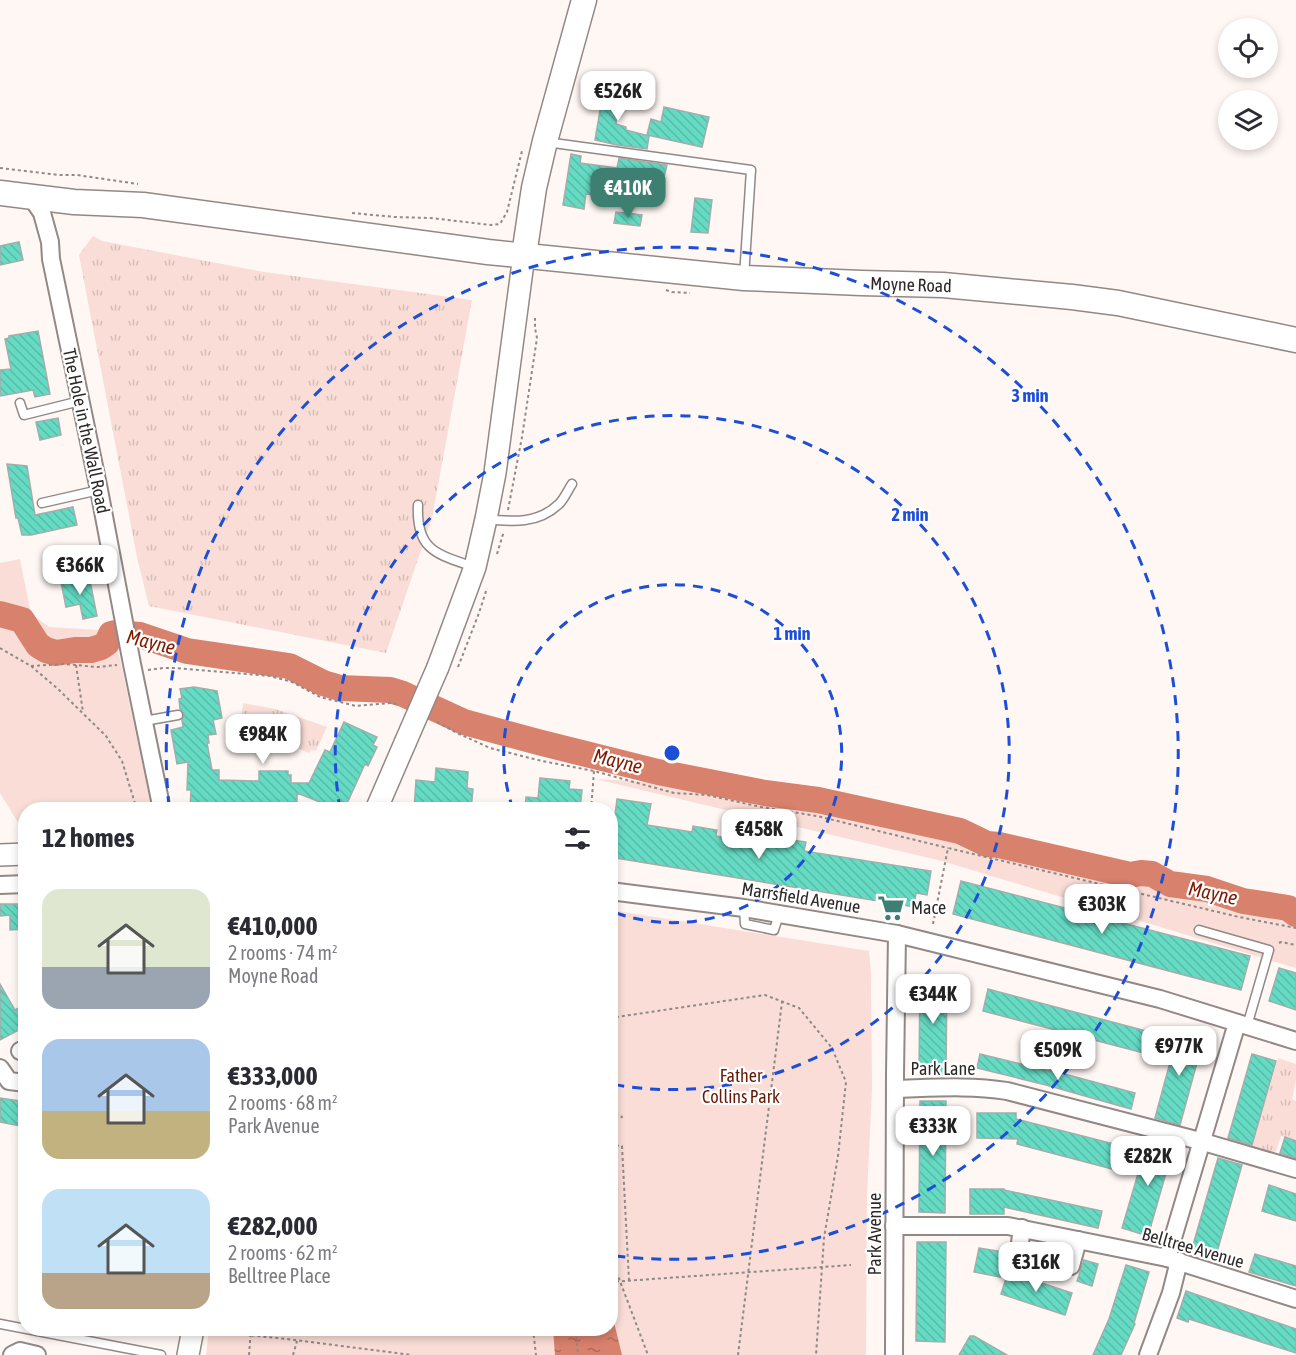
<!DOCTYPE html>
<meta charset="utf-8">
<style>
:root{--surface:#fff;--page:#f7f7f7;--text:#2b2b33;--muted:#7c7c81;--accent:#3d8072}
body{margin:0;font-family:"Asap Condensed",sans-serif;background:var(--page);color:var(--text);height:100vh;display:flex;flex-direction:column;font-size:22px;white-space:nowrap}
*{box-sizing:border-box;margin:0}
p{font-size:20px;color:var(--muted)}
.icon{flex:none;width:33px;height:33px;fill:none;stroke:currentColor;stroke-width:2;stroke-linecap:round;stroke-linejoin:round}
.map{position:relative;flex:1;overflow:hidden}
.panel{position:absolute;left:18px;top:802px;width:600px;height:534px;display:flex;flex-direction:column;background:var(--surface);border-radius:24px;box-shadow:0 3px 9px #0003}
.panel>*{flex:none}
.fabs{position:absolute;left:1218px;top:18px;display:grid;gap:12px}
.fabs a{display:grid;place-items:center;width:60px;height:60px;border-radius:50%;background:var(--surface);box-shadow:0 3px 9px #0003;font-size:30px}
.price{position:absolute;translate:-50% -51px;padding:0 14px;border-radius:12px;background:#fff;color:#222;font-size:20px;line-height:39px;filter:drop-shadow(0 2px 3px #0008)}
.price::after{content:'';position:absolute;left:50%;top:36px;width:18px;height:14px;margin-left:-9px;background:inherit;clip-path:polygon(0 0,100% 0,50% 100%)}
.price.on{background:var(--accent);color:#fff}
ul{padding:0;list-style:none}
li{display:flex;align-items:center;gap:18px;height:150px;padding:0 24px}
li span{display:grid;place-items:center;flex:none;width:168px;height:120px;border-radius:18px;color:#555}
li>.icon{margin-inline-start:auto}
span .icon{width:72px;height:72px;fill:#fffc;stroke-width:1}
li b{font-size:26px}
h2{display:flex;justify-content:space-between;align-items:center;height:72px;padding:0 24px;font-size:26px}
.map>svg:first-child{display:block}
.grass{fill:url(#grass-tufts)}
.green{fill:#f9ddd6}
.water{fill:url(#water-ripples)}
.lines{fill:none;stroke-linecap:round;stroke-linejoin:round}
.river{stroke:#d8816d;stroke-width:26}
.building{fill:url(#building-back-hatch);stroke:#a3adaa;stroke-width:1.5}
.service-casing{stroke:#928886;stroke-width:11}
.minor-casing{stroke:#928886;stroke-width:20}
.tertiary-casing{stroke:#928886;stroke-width:24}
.secondary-casing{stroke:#928886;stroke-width:27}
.path{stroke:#8f8987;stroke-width:2;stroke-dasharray:3 3;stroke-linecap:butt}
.service{stroke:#fff;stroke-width:8}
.minor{stroke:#fff;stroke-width:16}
.tertiary{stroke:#fff;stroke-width:21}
.secondary{stroke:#fff;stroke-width:24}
.tertiary-bridge-casing{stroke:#928886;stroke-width:24;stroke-linecap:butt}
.tertiary-bridge{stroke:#fff;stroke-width:21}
.ring{fill:none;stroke:#1d4ed8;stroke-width:3;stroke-dasharray:10 8}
.labels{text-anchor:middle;stroke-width:4.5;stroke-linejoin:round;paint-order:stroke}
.street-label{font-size:18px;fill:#2d2928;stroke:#fff}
.poi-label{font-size:18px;fill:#2d2928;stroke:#fff;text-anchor:start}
.park-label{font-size:18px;fill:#661906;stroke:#fff}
.water-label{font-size:20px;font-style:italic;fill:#811900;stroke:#fff}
.centre{fill:#1d4ed8;stroke:#fff;stroke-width:3}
.ring-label{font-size:18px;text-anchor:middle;font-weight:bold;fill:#1d4ed8;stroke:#fff;stroke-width:4.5;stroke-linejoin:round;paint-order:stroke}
</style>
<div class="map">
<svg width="1296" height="1355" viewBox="0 0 1296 1355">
<defs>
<pattern id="grass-tufts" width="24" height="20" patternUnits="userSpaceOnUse" patternTransform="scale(1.5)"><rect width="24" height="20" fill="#f9ddd6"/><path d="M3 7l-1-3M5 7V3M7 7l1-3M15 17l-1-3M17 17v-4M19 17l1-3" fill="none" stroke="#d6beb8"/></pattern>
<pattern id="water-ripples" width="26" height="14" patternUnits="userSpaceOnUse" patternTransform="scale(1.5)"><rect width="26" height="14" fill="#d8816d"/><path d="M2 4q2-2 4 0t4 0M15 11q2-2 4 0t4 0" fill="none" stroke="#b06a5a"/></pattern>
<pattern id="building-back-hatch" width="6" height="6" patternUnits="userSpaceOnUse" patternTransform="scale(1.5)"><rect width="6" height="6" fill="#65dbc4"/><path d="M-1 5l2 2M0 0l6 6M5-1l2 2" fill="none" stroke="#58bca8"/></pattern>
</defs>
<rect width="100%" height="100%" fill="#fff7f4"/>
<g class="grass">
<path d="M93 236 102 241 264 272 472 300 432 518 386 653 149 606 137 557 79 255Z"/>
<path d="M243 703 275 709 327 727 316 751 311 750 309 753 283 742 239 743Z"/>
<path d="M1278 1058 1296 1064V1080L1292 1099 1296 1101V1141L1281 1136 1276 1151 1273 1153 1252 1147Z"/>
</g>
<g class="green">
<path d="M20 559 31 614 49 627 114 631 152 810H26L25 834 0 793V563Z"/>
<path d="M595 779 667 783 933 827 1296 916V968L942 861Z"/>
<path d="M611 910 869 951 871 973 872 1089 867 1196 866 1355H206L209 1329H610Z"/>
</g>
<path class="water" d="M611 1310 622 1355H555L553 1329H610Z"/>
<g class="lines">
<path class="river" d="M0 614 22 620 38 645 46 650 56 653 75 650H91L101 647 107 643 111 634 115 633 140 635 187 651 289 666 323 683 340 688 390 690 403 694 464 722 538 742 658 772 765 793 818 800 960 831 987 844 999 845 1130 875 1141 873 1152 874 1170 884 1207 889 1243 901 1288 908 1296 914"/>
</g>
<g class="building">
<path d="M623 84 638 87 634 101 620 98 616 124 626 127V130L649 136 647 149 617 145 595 140 603 93 620 96Z"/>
<path d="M664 107 709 117 702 147 647 135 651 119 661 122Z"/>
<path d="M571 154 581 156 580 163 617 168 619 158 667 165 664 177 643 172 642 175 622 172 618 195 594 191 593 195 586 194 584 209 563 205Z"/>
<path d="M695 198 712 200 708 233 691 232Z"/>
<path d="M616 212 642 215 640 226 614 223Z"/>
<path d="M19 242 23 260 0 265V246Z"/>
<path d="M38 331 50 394 35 397 33 390 0 396V370L11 369 5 339 9 338V336Z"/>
<path d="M58 418 61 435 40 440 36 422Z"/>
<path d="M7 464 27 466 35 515 73 507 77 525 31 535H22L18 518H16Z"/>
<path d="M89 576 97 616 83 619 80 604 66 607 61 582Z"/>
<path d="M194 687 217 691 222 718 213 720 216 734 208 735 209 743H207L212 770H219V780L259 781V771H288V775H291V783H309L325 750 330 752 344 722 377 737 373 745 377 747 368 766 365 764 344 810H322L325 804 297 793V802H288L287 810H190L191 790H187L188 762 177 764 171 730 183 727 182 720 184 714 180 709 179 699 182 698 180 689Z"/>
<path d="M436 768 468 772 467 788 473 789 471 810H414L416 780 435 782Z"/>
<path d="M540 778 570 781 569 789 582 790 580 810H525L526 797 538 798Z"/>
<path d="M617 799 651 804 647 825 692 832 693 826 717 830 716 836 779 847 781 838 806 842 804 851 931 871 927 895 916 893 914 907 610 857V815H615Z"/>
<path d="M961 881 1250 956 1241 990 953 914Z"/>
<path d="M0 904H26V929L10 930V915L0 916Z"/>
<path d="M1279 968 1296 973V1010L1269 1001Z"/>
<path d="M920 975H947L946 1075H919Z"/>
<path d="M0 984 15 1010 26 1004V1026L0 1040Z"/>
<path d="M988 989 1150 1032 1144 1053 983 1011Z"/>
<path d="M1179 1029 1204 1037 1180 1125 1155 1118Z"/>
<path d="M980 1054 1050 1071V1070L1135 1093 1131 1109 1046 1085 977 1068Z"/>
<path d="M1252 1054 1276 1061 1252 1145 1228 1138Z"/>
<path d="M0 1098 26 1102V1127L0 1122Z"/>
<path d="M920 1101H946L945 1213 919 1212Z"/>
<path d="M977 1113H1016V1119L1122 1146 1116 1170 1017 1144 1018 1139 977 1138Z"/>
<path d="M1285 1137 1296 1141V1158L1280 1153Z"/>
<path d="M1149 1139 1174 1145 1148 1236 1122 1228 1148 1140Z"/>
<path d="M1218 1158 1242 1165 1215 1259 1191 1252Z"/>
<path d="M1269 1185 1296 1194V1221L1262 1211Z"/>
<path d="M970 1189H1004V1190L1102 1211 1098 1228 1004 1207V1214H970Z"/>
<path d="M917 1242H946L945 1342 916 1341Z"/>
<path d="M979 1248 1004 1252 1000 1277 974 1272Z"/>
<path d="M1255 1254 1296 1266V1286L1249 1272Z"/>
<path d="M1084 1260 1098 1264 1092 1286 1077 1281Z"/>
<path d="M1126 1265 1149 1272 1134 1323 1135 1324 1121 1355H1093L1109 1319Z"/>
<path d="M1008 1272 1072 1293 1065 1315 1001 1294Z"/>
<path d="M1186 1291 1296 1329V1353L1189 1319 1188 1322 1177 1318Z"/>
<path d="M970 1336H974L1007 1355H959Z"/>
</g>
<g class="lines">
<defs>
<g id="service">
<path d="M546 142 751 170 744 277"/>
<path d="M20 403 24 415 80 401"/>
<path d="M42 503 99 490"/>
<path d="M418 505C416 551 437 554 474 567"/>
<path d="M486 519C513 522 538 524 559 504 564 499 568 490 572 484"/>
<path d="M144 721 178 715"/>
<path d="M744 908 745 924 774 930 779 914"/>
<path d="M1199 930 1269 950 1247 1026"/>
<path d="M0 1324 161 1355"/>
</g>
<g id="minor">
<path d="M31 197 42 213 50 242 51 259 99 490 132 664 162 810"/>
<path d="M0 885 26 884"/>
<path d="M610 891 744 908 897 934 1160 999 1296 1041"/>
<path d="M20 1051 26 1048"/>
<path d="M0 1068 9 1081 26 1083"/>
<path d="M895 1089C932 1088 970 1085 1007 1091L1200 1141 1296 1169"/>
<path d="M894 1226H1008L1167 1258 1296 1299"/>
<path d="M1022 1228 1019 1250 1071 1266 1078 1240"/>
<path d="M1167 1258 1237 1023"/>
<path d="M12 1355 20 1351 37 1355"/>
<path d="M894 1355 895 1075 897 934"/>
<path d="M1148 1355 1171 1293 1179 1261"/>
</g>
<g id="tertiary">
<path d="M438 667 475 567 486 519 495 473 524 255"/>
<path d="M376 810 405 743"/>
<path d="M0 855 26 854"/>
<path d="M188 1355 193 1329"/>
</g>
<g id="secondary">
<path d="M0 193 74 202 143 205 488 252 744 278 861 283 943 285 1072 297 1118 303 1296 340"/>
<path d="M524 255 534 188 545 141 584 0"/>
</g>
</defs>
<use href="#service" class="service-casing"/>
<use href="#minor" class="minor-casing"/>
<use href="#tertiary" class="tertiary-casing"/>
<use href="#secondary" class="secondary-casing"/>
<g class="path">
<path d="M0 168 59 175H77L138 184"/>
<path d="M352 213 395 217 431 218 491 225 500 224 507 212 522 151"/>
<path d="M666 290 672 292 690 293"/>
<path d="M508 510 522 437 537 338 535 328V318"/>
<path d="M497 554 504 531"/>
<path d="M0 648 31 666 58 689 106 736 122 761 137 810"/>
<path d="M76 665 83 712"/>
<path d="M31 666 63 664 98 667 117 665"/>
<path d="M458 667 479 613 487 588"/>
<path d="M148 670 163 668H175L270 676 292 682 320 697 356 706 391 703 397 704"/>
<path d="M437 722 457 733 490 748 542 761 594 771 674 793 707 795 761 807 817 816 948 848"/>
<path d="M591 810 594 771"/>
<path d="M933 924 948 848 1239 917 1296 928"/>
<path d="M1279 943 1281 942 1296 945"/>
<path d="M610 1018 765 995 799 1008 832 1048 846 1082 838 1156 824 1238 816 1355"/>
<path d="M610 1111 622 1117 610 1120"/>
<path d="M610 1145 622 1146 629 1281"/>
<path d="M610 1255 648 1355"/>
<path d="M610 1282 851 1265"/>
<path d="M210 1329 227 1333 287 1339 412 1355"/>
<path d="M533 1329 536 1355"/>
<path d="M576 1331 578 1355"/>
<path d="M249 1355 251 1329"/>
<path d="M293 1355 297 1341"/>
<path d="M738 1355 782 1002"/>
</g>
<use href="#service" class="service"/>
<use href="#minor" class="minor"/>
<use href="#tertiary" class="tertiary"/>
<use href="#secondary" class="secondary"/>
<defs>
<path id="tertiary-bridge" d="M405 743 438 667"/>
</defs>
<use href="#tertiary-bridge" class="tertiary-bridge-casing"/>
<use href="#tertiary-bridge" class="tertiary-bridge"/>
</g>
<g class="ring">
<path d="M513 809A169 169 0 1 1 611 911"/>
<path d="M340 809A337 337 0 1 1 611 1084"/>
<path d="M169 806A506 506 0 1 1 615 1256"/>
</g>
<defs>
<symbol id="supermarket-bare" viewBox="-9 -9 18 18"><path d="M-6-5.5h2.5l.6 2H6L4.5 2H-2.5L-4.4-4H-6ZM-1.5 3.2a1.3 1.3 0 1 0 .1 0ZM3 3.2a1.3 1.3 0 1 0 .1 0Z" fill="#3d8072" stroke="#fff" stroke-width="2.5" paint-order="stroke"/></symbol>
</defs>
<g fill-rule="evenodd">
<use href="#supermarket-bare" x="872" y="889" width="38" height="38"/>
</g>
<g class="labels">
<g class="street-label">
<text transform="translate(911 285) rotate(2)" y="6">Moyne Road</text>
<text transform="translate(86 431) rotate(78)" y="6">The Hole in the Wall Road</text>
<text transform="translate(801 898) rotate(9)" y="6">Marrsfield Avenue</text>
<text x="943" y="1075">Park Lane</text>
<text transform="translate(875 1234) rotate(-90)" y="6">Park Avenue</text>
<text transform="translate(1193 1248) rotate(16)" y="6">Belltree Avenue</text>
</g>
<g class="poi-label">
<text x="911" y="914">Mace</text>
</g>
<g class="park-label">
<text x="741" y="1082">Father<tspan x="741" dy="21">Collins Park</tspan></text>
</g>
<g class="water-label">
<text transform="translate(151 642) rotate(14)" y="7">Mayne</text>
<text transform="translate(618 761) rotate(14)" y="7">Mayne</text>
<text transform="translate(1213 893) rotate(12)" y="7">Mayne</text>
</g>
</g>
<circle cx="672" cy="753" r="9" class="centre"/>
<g class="ring-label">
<text x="1030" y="402">3 min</text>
<text x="910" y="521">2 min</text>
<text x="792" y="640">1 min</text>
</g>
</svg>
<div class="fabs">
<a><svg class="icon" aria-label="locate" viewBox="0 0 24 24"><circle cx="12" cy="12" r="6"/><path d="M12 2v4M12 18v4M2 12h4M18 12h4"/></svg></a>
<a><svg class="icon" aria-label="layers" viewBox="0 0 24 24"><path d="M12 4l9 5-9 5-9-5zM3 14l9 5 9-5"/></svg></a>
</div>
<b class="price" style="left:618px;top:122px">€526K</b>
<b class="price on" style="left:628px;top:219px">€410K</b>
<b class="price" style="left:80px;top:596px">€366K</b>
<b class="price" style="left:263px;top:765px">€984K</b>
<b class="price" style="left:759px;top:860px">€458K</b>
<b class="price" style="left:1102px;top:935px">€303K</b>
<b class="price" style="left:933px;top:1025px">€344K</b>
<b class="price" style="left:1179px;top:1077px">€977K</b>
<b class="price" style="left:1058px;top:1081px">€509K</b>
<b class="price" style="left:933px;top:1157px">€333K</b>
<b class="price" style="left:1148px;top:1187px">€282K</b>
<b class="price" style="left:1036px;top:1293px">€316K</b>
<section class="panel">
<h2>12 homes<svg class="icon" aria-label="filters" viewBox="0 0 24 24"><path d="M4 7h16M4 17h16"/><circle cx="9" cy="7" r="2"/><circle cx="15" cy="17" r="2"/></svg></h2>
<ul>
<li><span style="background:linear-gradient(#dfe7d0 65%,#9aa5b1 0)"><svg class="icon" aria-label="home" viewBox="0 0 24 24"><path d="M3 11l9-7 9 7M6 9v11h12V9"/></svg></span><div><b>€410,000</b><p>2 rooms · 74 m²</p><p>Moyne Road</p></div></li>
<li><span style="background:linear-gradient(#a9c7e8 60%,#c2b280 0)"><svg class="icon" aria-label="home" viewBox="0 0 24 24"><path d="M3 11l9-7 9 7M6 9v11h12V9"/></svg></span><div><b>€333,000</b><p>2 rooms · 68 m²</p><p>Park Avenue</p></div></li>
<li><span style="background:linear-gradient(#bfe0f5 70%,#b9a48a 0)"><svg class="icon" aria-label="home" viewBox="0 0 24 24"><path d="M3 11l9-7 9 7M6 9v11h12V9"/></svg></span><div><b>€282,000</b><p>2 rooms · 62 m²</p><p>Belltree Place</p></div></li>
</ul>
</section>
</div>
